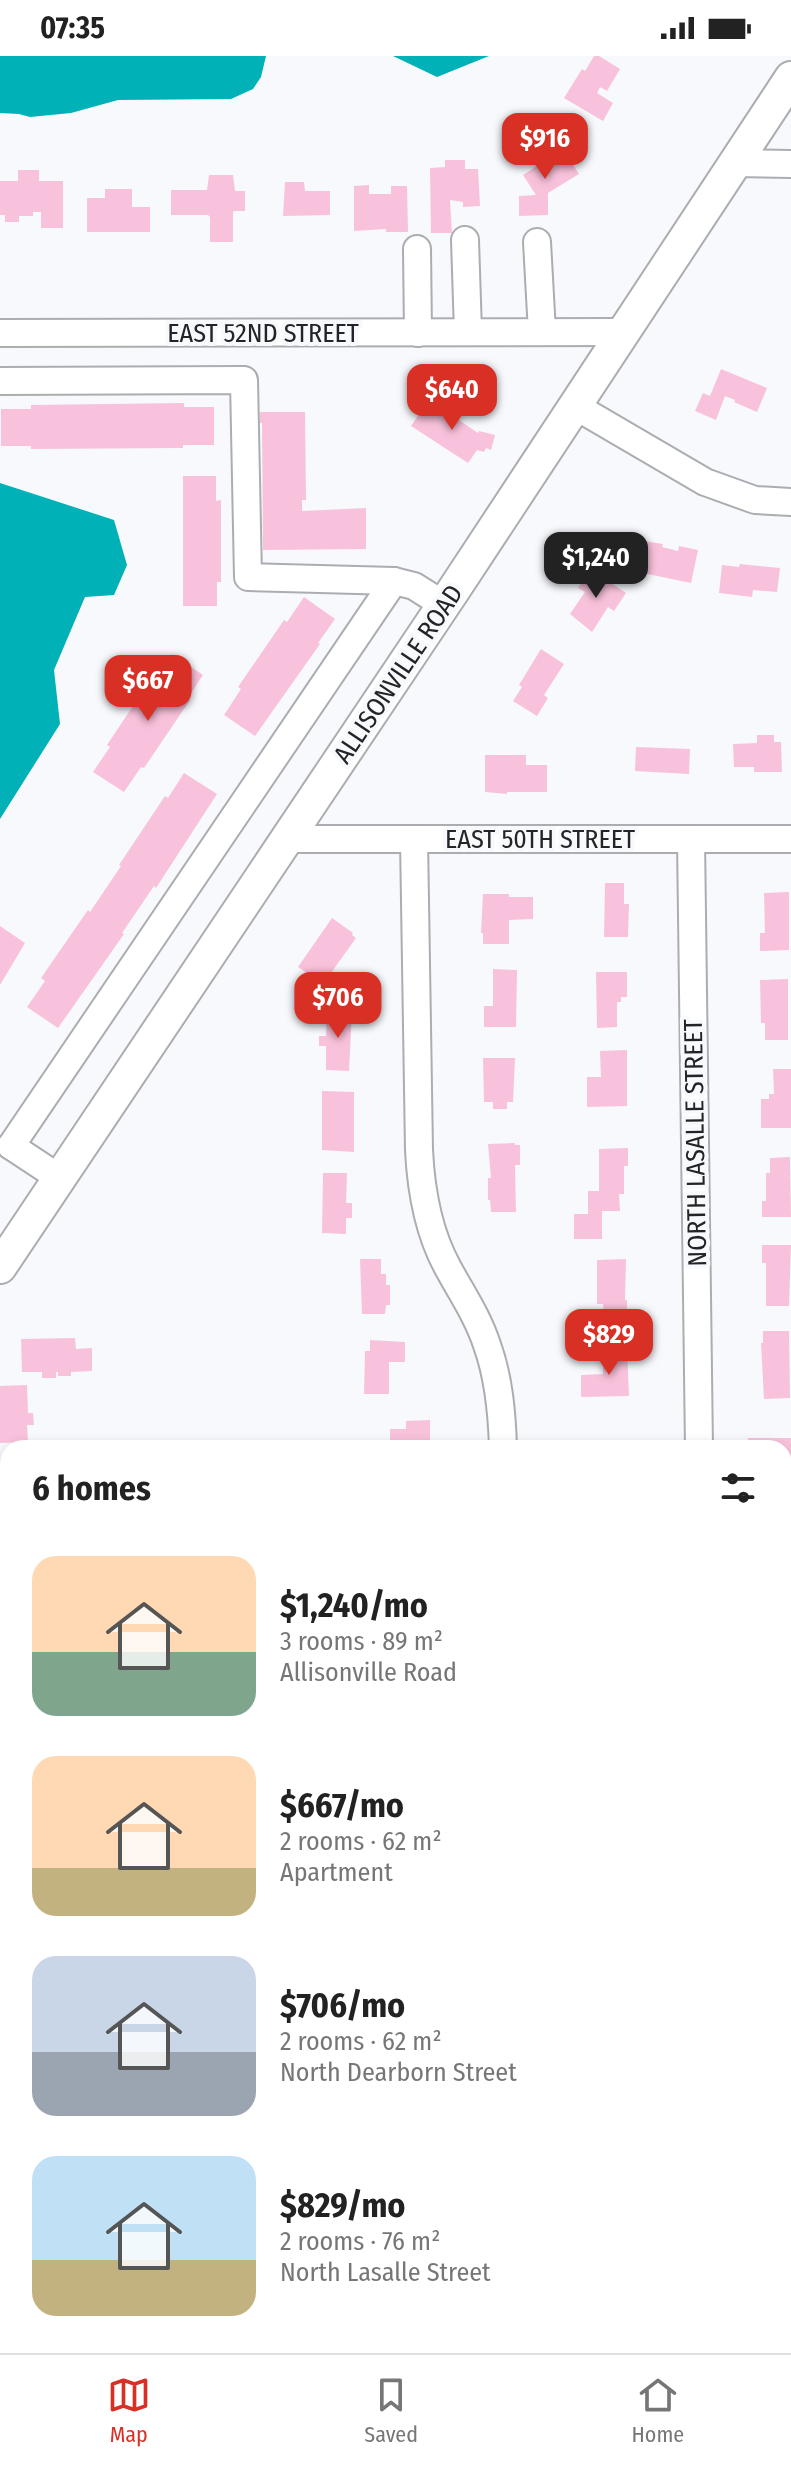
<!DOCTYPE html>
<meta charset="utf-8">
<style>
:root{--surface:#fff;--page:#f2f2f2;--text:#222;--muted:#767676;--line:#e0e0e0;--accent:#d93025}
body{margin:0;font-family:"Fira Sans Condensed",sans-serif;background:var(--page);color:var(--text);height:100vh;display:flex;flex-direction:column;font-size:30px;white-space:nowrap}
*{box-sizing:border-box;margin:0}
p{font-size:26px;color:var(--muted)}
.icon{flex:none;width:44px;height:44px;fill:none;stroke:currentColor;stroke-width:2;stroke-linecap:round;stroke-linejoin:round}
.map{position:relative;flex:1;overflow:hidden}
.details{position:absolute;left:0px;top:1384px;width:792px;height:914px;display:flex;flex-direction:column;background:var(--surface);border-radius:24px 24px 0 0;box-shadow:0 4px 12px #0003}
.details>*{flex:none}
.price{position:absolute;translate:-50% -68px;padding:0 18px;border-radius:16px;background:var(--accent);color:#fff;font-size:26px;line-height:52px;filter:drop-shadow(0 2px 4px #0008)}
.price::after{content:'';position:absolute;left:50%;top:48px;width:24px;height:18px;margin-left:-12px;background:inherit;clip-path:polygon(0 0,100% 0,50% 100%)}
.price.active{background:#222;color:#fff}
ul{padding:0;list-style:none}
li{display:flex;align-items:center;gap:24px;height:200px;padding:0 32px}
li span{display:grid;place-items:center;flex:none;width:224px;height:160px;border-radius:24px;color:#555}
li>.icon{margin-inline-start:auto}
span .icon{width:96px;height:96px;fill:#fffc;stroke-width:1}
li b{font-size:34px}
h2{display:flex;justify-content:space-between;align-items:center;height:96px;padding:0 32px;font-size:34px}
.status{display:flex;justify-content:space-between;align-items:center;height:56px;padding:0 40px;background:var(--surface);direction:ltr}
.status svg{height:22px;fill:currentColor}
.tab-bar{display:flex;justify-content:space-around;align-items:center;height:112px;border-top:2px solid var(--line);background:var(--surface);font-size:22px;color:var(--muted)}
.tab-bar a{display:grid;justify-items:center;gap:4px}
.tab-bar .active{color:var(--accent)}
.map>svg:first-child{display:block}
.water{fill:#00b1b7}
.building{fill:#f9c2dc}
.lines{fill:none;stroke-linecap:round;stroke-linejoin:round}
.minor-casing{stroke:#abadb1;stroke-width:30}
.major-casing{stroke:#abadb1;stroke-width:36}
.minor{stroke:#fff;stroke-width:26}
.major{stroke:#fff;stroke-width:32}
.labels{text-anchor:middle;stroke-width:8;stroke-linejoin:round;paint-order:stroke}
.street-label{font-size:26px;fill:#242426;stroke:#f7f9fd}
</style>
<div class="status"><b>07:35</b><svg viewBox="0 0 49 12"><path d="M0 12V9h3v3zM5 12V6h3v6zM10 12V3h3v9zM15 12V0h3v12zM26 1h20v11H26zM47 4h2v5h-2z"/></svg></div>
<div class="map">
<svg width="791" height="2297" viewBox="0 0 791 2297">
<rect width="100%" height="100%" fill="#f7f9fd"/>
<g class="water">
<path d="M0 0H266L261 21 253 33 231 43 118 44 71 57 30 61 19 58 0 57Z"/>
<path d="M393 0H489L437 21Z"/>
<path d="M0 427 114 464 127 509 114 539 85 541 54 614 60 668 0 763Z"/>
</g>
<g class="building">
<path d="M594 0H599L620 13 607 35 600 31 597 37 613 47 603 65 564 42 582 13 585 15Z"/>
<path d="M543 92 550 102 563 94 579 118 548 137V159L519 160V140L536 139 523 119 537 110 531 100Z"/>
<path d="M445 104H465V113H478L480 150 463 151V146L450 144 452 177H431L430 112 445 111Z"/>
<path d="M18 114H39V125H63V172H41V156H33V160H19V166H5V159H0V125H18Z"/>
<path d="M209 119H233L235 135H245V155H234L233 157V186H210V161L208 159H171V134H207Z"/>
<path d="M285 126H304L305 135H330V159L283 160Z"/>
<path d="M369 129V138H391V130H407L408 176H386V173L354 175V130Z"/>
<path d="M105 133H132V151H150V176H87V142H105Z"/>
<path d="M721 313 767 332 757 356 734 346 735 344 725 340 716 364 695 355 703 337 710 340Z"/>
<path d="M429 344 478 377 479 375 495 379 491 394 486 392 484 396 477 394 468 407 411 370Z"/>
<path d="M184 347V351H214V389H183V392L31 393V390H1V353H31V349Z"/>
<path d="M260 356H305L306 444H302V455L366 452V493L263 494 262 367H260Z"/>
<path d="M183 420H216V445L221 444V526H217V550H183Z"/>
<path d="M644 485 663 488 662 491 678 495 679 490 698 494 691 527 638 516Z"/>
<path d="M740 508 780 512 777 536 753 534 752 541 719 537 722 509 739 511Z"/>
<path d="M590 513 626 537 614 555 608 551 592 576 570 558 585 536 578 532Z"/>
<path d="M304 541 335 563 318 587 320 588 255 680 224 659 241 633 238 631 284 564 287 566Z"/>
<path d="M541 593 564 608 544 639 548 642 537 660 513 645 522 631 519 629Z"/>
<path d="M172 598 203 619 187 643 190 644 144 712 141 711 124 736 93 716 110 691 107 689 153 620 156 622Z"/>
<path d="M757 679H774V686H781L782 716H754V711H734L733 688 757 687Z"/>
<path d="M636 691 690 693 689 718 635 715Z"/>
<path d="M485 699H526V709H547V736H507V738L485 736Z"/>
<path d="M184 717 217 738 156 832 154 830 122 877 124 878 58 972 27 951 45 925 41 922 88 854 90 856 121 810 119 809 165 740 168 742Z"/>
<path d="M605 827H624V848H629L628 881H604Z"/>
<path d="M789 836V894L760 895V877H765L764 837Z"/>
<path d="M483 838H509V841H533V863L509 864V888H483V877H481Z"/>
<path d="M332 862 353 877 352 879 356 882 323 928 298 911Z"/>
<path d="M0 870 25 887 0 929Z"/>
<path d="M493 913 517 914 516 971H484V950H493Z"/>
<path d="M596 916H627V941H621V946H617V971L597 972Z"/>
<path d="M788 923V984H765V967H761L760 924Z"/>
<path d="M327 954H352L349 1015 326 1014V990H319V980H326Z"/>
<path d="M627 994V1050L587 1051V1021H601L600 995Z"/>
<path d="M483 1002H515L513 1046H507V1053H493V1046H484Z"/>
<path d="M773 1013H791V1072H761V1043H769V1038H774Z"/>
<path d="M322 1035 354 1036V1096L322 1094Z"/>
<path d="M515 1087V1089H520V1109H515L516 1156H491L490 1144H488V1122H491L488 1088Z"/>
<path d="M628 1092V1110H624V1138H619L620 1155H602V1183H574V1158H588V1135H599V1093Z"/>
<path d="M790 1101 791 1161H762V1145H766V1117H770V1102Z"/>
<path d="M323 1117H347L346 1147H352V1162H346V1178L322 1177Z"/>
<path d="M762 1189H791L789 1250H766V1207H762Z"/>
<path d="M360 1203H381V1218H386V1229H390V1249H386L385 1258H362Z"/>
<path d="M626 1203 625 1244H627V1262H604L603 1248H597V1204Z"/>
<path d="M763 1275H789L790 1342 764 1343 761 1287H763Z"/>
<path d="M75 1282 76 1293 92 1292V1315L71 1316V1320H58V1316H56V1322H42V1316H22L21 1283Z"/>
<path d="M370 1284 405 1286V1306H389V1338H364L365 1295H370Z"/>
<path d="M603 1293H627L629 1340 581 1341V1319L603 1318Z"/>
<path d="M27 1329 28 1357H33L34 1369H27L28 1386 0 1387V1330Z"/>
<path d="M430 1364V1392H390V1373H406V1365Z"/>
<path d="M748 1382H791V1409H784V1392H748Z"/>
<rect x="4" y="1404" width="4" height="34"/>
<path d="M0 1563H8V1592H1Z"/>
<rect x="0" y="1695" width="8" height="22"/>
<path d="M791 1909V2131L784 2138V1917Z"/>
<rect x="0" y="1923" width="8" height="27"/>
<path d="M0 2148H8V2290H33V2297H0Z"/>
</g>
<g class="lines">
<defs>
<g id="minor">
<path d="M735 107 791 108"/>
<path d="M465 184 468 276"/>
<path d="M537 186 542 276"/>
<path d="M417 193 418 277"/>
<path d="M0 277 623 276"/>
<path d="M0 325 244 324 248 521 394 525"/>
<path d="M575 350 705 426 755 444 791 446"/>
<path d="M288 783H791"/>
<path d="M414 783 419 1094C421 1135 428 1176 448 1212 462 1238 478 1261 487 1289 499 1322 502 1357 503 1392"/>
<path d="M691 783 699 1392"/>
<path d="M11 1090 394 525 414 530 444 549"/>
<path d="M11 1090 61 1123"/>
<path d="M784 1490 791 1486"/>
<path d="M0 1636H8"/>
<path d="M784 1844 791 1836"/>
<path d="M0 2010H8"/>
<path d="M0 2137 8 2138"/>
<path d="M784 2169 791 2159"/>
<path d="M652 2296 653 2290"/>
<path d="M53 2297 54 2290"/>
</g>
<g id="major">
<path d="M0 1211 455 532 791 22"/>
<path d="M784 1645 791 1637"/>
<path d="M784 1725 791 1717"/>
<path d="M187 2297 193 2290"/>
<path d="M255 2297 261 2290"/>
</g>
</defs>
<use href="#minor" class="minor-casing"/>
<use href="#major" class="major-casing"/>
<use href="#minor" class="minor"/>
<use href="#major" class="major"/>
</g>
<g class="labels">
<g class="street-label">
<text x="263" y="286">EAST 52ND STREET</text>
<text transform="translate(398 618) rotate(-56)" y="9">ALLISONVILLE ROAD</text>
<text x="540" y="792">EAST 50TH STREET</text>
<text transform="translate(695 1087) rotate(-91)" y="9">NORTH LASALLE STREET</text>
</g>
</g>
</svg>
<b class="price" style="left:545px;top:125px">$916</b>
<b class="price" style="left:452px;top:376px">$640</b>
<b class="price active" style="left:596px;top:544px">$1,240</b>
<b class="price" style="left:148px;top:667px">$667</b>
<b class="price" style="left:338px;top:984px">$706</b>
<b class="price" style="left:609px;top:1321px">$829</b>
<section class="details">
<h2>6 homes<svg class="icon" aria-label="filters" viewBox="0 0 24 24"><path d="M4 7h16M4 17h16"/><circle cx="9" cy="7" r="2"/><circle cx="15" cy="17" r="2"/></svg></h2>
<ul>
<li><span style="background:linear-gradient(#ffd9b3 60%,#7fa58c 0)"><svg class="icon" aria-label="home" viewBox="0 0 24 24"><path d="M3 11l9-7 9 7M6 9v11h12V9"/></svg></span><div><b>$1,240/mo</b><p>3 rooms · 89 m²</p><p>Allisonville Road</p></div></li>
<li><span style="background:linear-gradient(#ffd9b3 70%,#c2b280 0)"><svg class="icon" aria-label="home" viewBox="0 0 24 24"><path d="M3 11l9-7 9 7M6 9v11h12V9"/></svg></span><div><b>$667/mo</b><p>2 rooms · 62 m²</p><p>Apartment</p></div></li>
<li><span style="background:linear-gradient(#c9d6e8 60%,#9aa5b1 0)"><svg class="icon" aria-label="home" viewBox="0 0 24 24"><path d="M3 11l9-7 9 7M6 9v11h12V9"/></svg></span><div><b>$706/mo</b><p>2 rooms · 62 m²</p><p>North Dearborn Street</p></div></li>
<li><span style="background:linear-gradient(#bfe0f5 65%,#c2b280 0)"><svg class="icon" aria-label="home" viewBox="0 0 24 24"><path d="M3 11l9-7 9 7M6 9v11h12V9"/></svg></span><div><b>$829/mo</b><p>2 rooms · 76 m²</p><p>North Lasalle Street</p></div></li>
</ul>
</section>
</div>
<nav class="tab-bar">
<a class="active"><svg class="icon" aria-label="map" viewBox="0 0 24 24"><path d="M3 6l6-2 6 2 6-2v14l-6 2-6-2-6 2zM9 4v14M15 6v14"/></svg>Map</a>
<a><svg class="icon" aria-label="saved" viewBox="0 0 24 24"><path d="M7 4h10v16l-5-4-5 4z"/></svg>Saved</a>
<a><svg class="icon" aria-label="home" viewBox="0 0 24 24"><path d="M3 11l9-7 9 7M6 9v11h12V9"/></svg>Home</a>
</nav>
